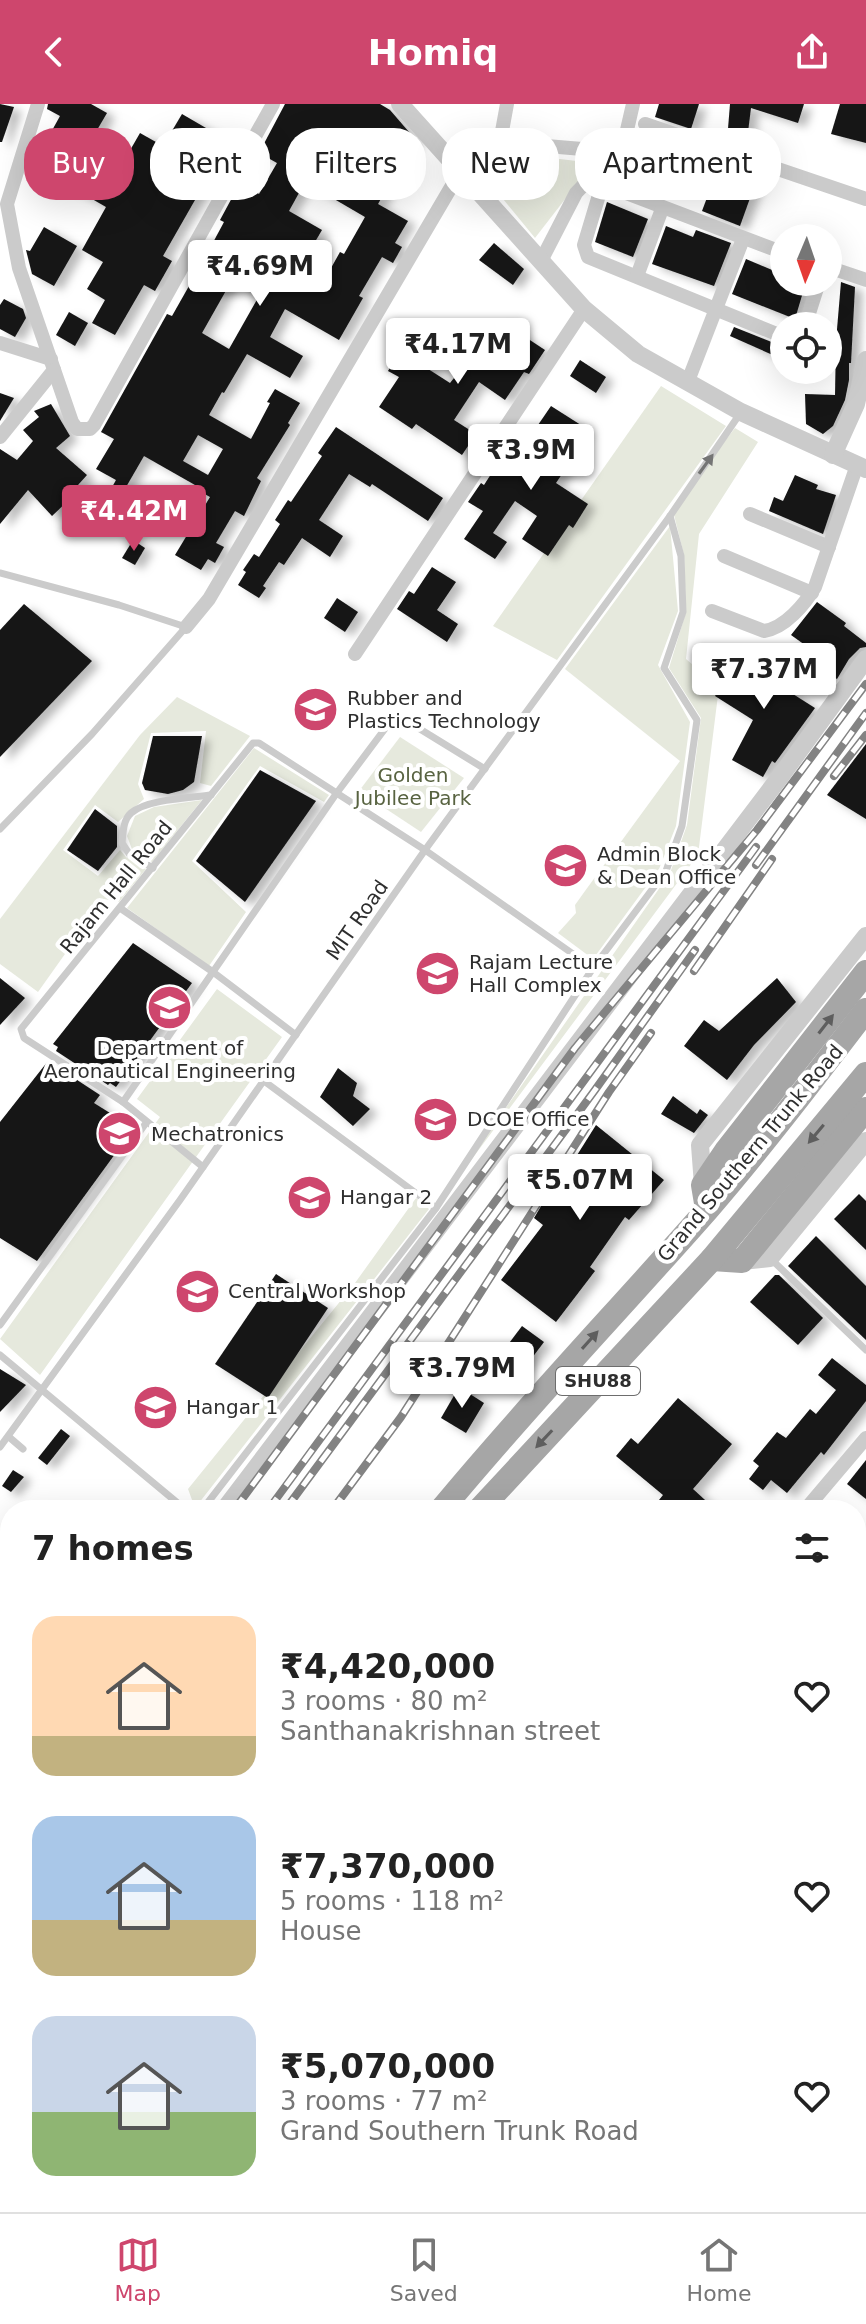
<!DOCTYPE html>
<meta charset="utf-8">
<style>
:root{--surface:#fff;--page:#f6f6f6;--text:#222;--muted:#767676;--line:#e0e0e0;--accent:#ce466d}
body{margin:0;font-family:"DejaVu Sans",sans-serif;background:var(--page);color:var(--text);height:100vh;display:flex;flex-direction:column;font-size:30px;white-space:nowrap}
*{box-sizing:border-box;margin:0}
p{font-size:26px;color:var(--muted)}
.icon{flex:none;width:44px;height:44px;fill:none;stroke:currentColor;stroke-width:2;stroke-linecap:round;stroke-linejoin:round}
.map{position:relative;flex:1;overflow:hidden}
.panel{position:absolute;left:0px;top:1396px;width:866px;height:712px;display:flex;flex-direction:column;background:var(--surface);border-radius:32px 32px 0 0;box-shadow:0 8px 32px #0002}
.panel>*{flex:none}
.banner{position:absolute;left:24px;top:24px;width:818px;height:72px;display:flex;gap:16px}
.needle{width:52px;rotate:182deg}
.tools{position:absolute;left:770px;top:120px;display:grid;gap:16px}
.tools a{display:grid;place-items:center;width:72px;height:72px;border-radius:50%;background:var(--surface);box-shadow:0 8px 32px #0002;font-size:40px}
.price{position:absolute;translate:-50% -68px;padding:0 18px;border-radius:8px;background:#fff;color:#222;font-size:26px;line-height:52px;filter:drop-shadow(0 2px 4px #0008)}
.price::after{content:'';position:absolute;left:50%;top:48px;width:24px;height:18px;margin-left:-12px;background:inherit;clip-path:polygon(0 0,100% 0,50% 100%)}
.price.current{background:var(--accent);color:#fff}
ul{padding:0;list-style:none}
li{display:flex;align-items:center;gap:24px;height:200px;padding:0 32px}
li span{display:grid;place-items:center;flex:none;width:224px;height:160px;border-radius:24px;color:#555}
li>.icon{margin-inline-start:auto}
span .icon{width:96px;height:96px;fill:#fffc;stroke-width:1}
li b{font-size:34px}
h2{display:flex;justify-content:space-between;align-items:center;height:96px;padding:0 32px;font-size:34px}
.pill{padding:0 28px;border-radius:32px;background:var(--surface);box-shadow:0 8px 32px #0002;font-size:28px;line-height:72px}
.pill.current{background:var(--accent);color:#fff}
header{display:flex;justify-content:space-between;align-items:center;height:104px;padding:0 32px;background:var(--accent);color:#fff;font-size:36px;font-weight:700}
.menu{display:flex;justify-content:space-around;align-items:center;height:112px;border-top:2px solid var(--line);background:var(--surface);font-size:22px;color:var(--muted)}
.menu a{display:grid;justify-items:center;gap:4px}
.menu .current{color:var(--accent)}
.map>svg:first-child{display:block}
.green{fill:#e6e9dd}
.building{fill:#151515;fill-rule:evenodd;filter:url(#shadow)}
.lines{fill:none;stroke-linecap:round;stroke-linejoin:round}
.service{stroke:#cbcbcb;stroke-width:7}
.minor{stroke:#cbcbcb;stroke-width:14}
.tertiary{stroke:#cbcbcb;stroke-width:18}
.primary{stroke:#a6a6a6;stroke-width:24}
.rail-casing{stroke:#838383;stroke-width:8}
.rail{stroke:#fff;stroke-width:5;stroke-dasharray:15;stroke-linecap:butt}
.oneway{fill:#757575}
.oneway2{fill:#5e5e5e}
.labels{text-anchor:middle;stroke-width:8;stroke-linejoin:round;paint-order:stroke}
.shield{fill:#fff;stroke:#6d6d6d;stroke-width:2}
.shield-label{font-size:18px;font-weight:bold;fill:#2e2e2e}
.poi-label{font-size:20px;fill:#2e2e2e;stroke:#fff;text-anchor:start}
.park-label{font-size:20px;fill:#586341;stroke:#fff}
.street-label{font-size:20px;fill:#2e2e2e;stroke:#fff}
</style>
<header><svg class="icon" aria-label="back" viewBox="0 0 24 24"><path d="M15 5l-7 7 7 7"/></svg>Homiq<svg class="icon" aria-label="share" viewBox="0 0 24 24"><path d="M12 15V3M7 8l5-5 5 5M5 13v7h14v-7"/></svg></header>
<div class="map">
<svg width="866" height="2108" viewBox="0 0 866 2108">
<defs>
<filter id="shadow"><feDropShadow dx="8" dy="4.5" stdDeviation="4" flood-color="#0004"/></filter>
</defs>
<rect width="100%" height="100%" fill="#fff"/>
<g class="green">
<path d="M501 48 593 59 535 134 499 90Z"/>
<path d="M661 282 726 322 557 556 493 522Z"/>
<path d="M735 324 758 338 699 430 686 555 719 583 698 751 440 1098 670 769 687 721 701 614 669 564 686 508 684 451 674 411 693 378Z"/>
<path d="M670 422 678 507 658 561 690 618 676 722 659 765 593 855 558 829 576 809 575 801 585 787 680 657 565 565Z"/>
<path d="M177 593 250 632 211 682 200 679 206 627 151 629 138 680 144 695 118 718 95 701 63 746 98 772 120 746 126 753 146 765 119 798 104 795 38 888 0 860V815L140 631Z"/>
<path d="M400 633 464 674 421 728 359 687Z"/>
<path d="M254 644 329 691 324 698 260 662 192 757 246 808 209 862 127 804Z"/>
<path d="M202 696 152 758 133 748 127 732 135 712 154 703Z"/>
<path d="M217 885 282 933 40 1271 0 1235 160 1013 137 995Z"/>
<path d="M416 1094 429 1105 195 1404 188 1385 355 1179Z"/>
</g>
<g class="building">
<path d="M0 0 14 3 2 38H0Z"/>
<path d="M48 0H91L107 9 83 50 117 69 140 29 163 42 182 10 218 31 200 62 211 68 163 152 172 157 155 187 144 181 115 231 92 219 105 196 87 185 103 158 82 146 106 103 33 61 60 12 47 5Z"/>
<path d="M285 0H380L390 6 415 35 378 100 408 117 395 139 402 143 393 159 382 153 359 192 363 194 339 236 285 205 270 233 303 252 290 274 247 250 224 289 222 288 209 311 251 335 270 299 267 298 275 285 300 299 288 319 290 321 257 374 261 377 244 412 235 407 216 439 224 443 215 459 208 455 201 466 175 451 210 393 194 384 195 381 144 352 122 390 147 404 140 416 115 402 106 417 96 412 116 376 96 365 114 335 101 328 167 210 172 212 202 159 224 118 220 116 240 79 259 90 277 59 259 49ZM305 78 365 113 344 150 340 148 326 173 302 160 322 126 289 107ZM232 176 259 192 229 245 202 229ZM198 331 223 345 208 371 183 357Z"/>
<path d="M659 0H699L691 25 655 13Z"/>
<path d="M730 0H804L798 19 751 4 746 44 727 37Z"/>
<path d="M840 0H866V39L831 30Z"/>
<path d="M721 56 759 69 740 122 702 107Z"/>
<path d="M607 98 648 115 633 153 595 138Z"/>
<path d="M666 122 693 133 696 126 731 139 714 182 652 160Z"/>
<path d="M44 123 77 142 54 182 32 170 26 146 30 147Z"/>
<path d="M494 139 524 165 513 181 479 156Z"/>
<path d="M746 155 784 171V178H806L795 215 732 190Z"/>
<path d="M841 178 855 183 851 259H849V276L845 296 833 322 823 330 806 320 805 290 835 291 836 237Z"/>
<path d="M4 195 23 205 26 214 15 233 0 225V201Z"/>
<path d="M69 208 88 219 75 242 56 231Z"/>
<path d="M501 217 545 246 529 270 524 268 505 296 479 278 454 316 476 330 462 351 416 320 412 325 379 303 399 273 388 267 400 247 450 279 454 274 457 277Z"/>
<path d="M734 223 784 243V256L730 232Z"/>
<path d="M580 256 606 273 596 289 570 272Z"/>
<path d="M0 289 14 294 0 317Z"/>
<path d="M51 300 70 332 56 344 87 371 69 391 72 393 52 412 28 386 0 420V345L17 356 33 337 23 326 39 313 34 307Z"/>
<path d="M551 302 584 323 565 351 572 355 556 379 588 400 573 424 569 421 548 452 522 435 537 412 515 397 493 429 507 438 495 455 464 435 483 407 468 398 481 379 484 381 504 350 528 365 551 329 538 321Z"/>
<path d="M336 323 443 394 428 417 372 380 370 383 349 370 319 416 343 432 330 453 302 434 284 461 279 458 263 482 266 484 259 494 238 481 246 468 243 466 254 450 259 453 280 420 275 416 288 396 291 398 322 352 318 349Z"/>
<path d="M795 371 818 381 816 385 836 391 823 430 769 407 774 393 783 397Z"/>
<path d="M133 436 145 444 135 461 122 454Z"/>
<path d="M432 463 456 478 437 506 458 520 447 538 397 505 409 487 414 490Z"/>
<path d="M337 494 358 508 345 528 324 514Z"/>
<path d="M817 498 846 519 844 522 866 539V543L860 544 849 555 837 575 806 555 812 546 791 531Z"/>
<path d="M24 500 92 557 0 653V526Z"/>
<path d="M762 543 786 560 774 578 815 604 775 659 772 657 763 673 732 656 753 616 715 592 738 556 749 563Z"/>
<path d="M153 632H202L194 678 183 686 168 690 145 686 142 679Z"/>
<path d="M866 640V715L827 691Z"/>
<path d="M260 666 316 697 245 798 196 757Z"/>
<path d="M95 705 117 722V743L98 767 67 746Z"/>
<path d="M133 839 192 879 116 983 110 979 108 981 56 947 58 943 53 940Z"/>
<path d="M0 874 25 894 0 921Z"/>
<path d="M777 874 796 898 754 941 727 976 684 942 704 916 719 927Z"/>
<path d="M48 957 100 991 94 999 134 1024 37 1157 0 1134V1018Z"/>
<path d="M338 964 357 979 353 992 370 1005 353 1022 320 993Z"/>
<path d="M673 992 697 1010 700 1005 708 1011 694 1029 661 1010Z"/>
<path d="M596 1021 664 1076 629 1116 625 1113 590 1163 595 1167 556 1218 501 1176 543 1121 534 1114 559 1072 562 1075Z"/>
<path d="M859 1090 866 1097V1146L834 1115Z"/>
<path d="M816 1132 866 1182V1236L788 1162Z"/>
<path d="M276 1170 328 1204 268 1294 215 1260Z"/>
<path d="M775 1171H779L823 1214 798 1241 750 1198Z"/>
<path d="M522 1222 544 1238 510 1283 488 1267Z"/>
<path d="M832 1254 866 1281V1297L824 1351 821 1348 787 1389 771 1376 763 1386 749 1375 759 1362 753 1357 777 1328 786 1334 810 1305 816 1310 836 1286 818 1271Z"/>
<path d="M0 1265 26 1281 0 1308Z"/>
<path d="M459 1283 484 1299 466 1329 441 1314Z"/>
<path d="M678 1294 732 1340 693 1385 716 1406H651L663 1391 616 1352 631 1334 638 1340Z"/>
<path d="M61 1325 70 1332 47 1361 38 1354Z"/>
<path d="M866 1356V1395L847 1380Z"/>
<path d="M13 1366 24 1373 11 1388 2 1382Z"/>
</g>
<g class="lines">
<g class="service">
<path d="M0 469 119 501 186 523 92 630 0 725"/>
<path d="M153 764 130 751 122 739C123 729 123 716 131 709 147 695 190 694 211 691"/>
<path d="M120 804 213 868 296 931"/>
<path d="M123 998 336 690 393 614H402L485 665"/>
<path d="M203 1063 123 998 24 934 21 925 253 639H259L425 746 593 864"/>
<path d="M436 1104 593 864 666 767 682 722 697 616 664 564 683 508 681 452 670 412"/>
<path d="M772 1156 866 1246"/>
<path d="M0 1221 146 1019"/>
<path d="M0 1251 186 1406"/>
<path d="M9 1333 23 1345"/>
<path d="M0 1343 180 1096 425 746 670 412 739 311"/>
<path d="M202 1406 436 1104 264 977"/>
<path d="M0 1573 4 1576 0 1581"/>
<path d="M0 1661 10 1666"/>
</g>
<g class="minor">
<path d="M38 0 7 100 19 164 72 318 77 325H90L94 321 273 0"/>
<path d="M645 20 866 95"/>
<path d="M500 38 618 48"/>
<path d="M489 98 507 0"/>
<path d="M784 149 613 84H605L599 91 584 141 588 153 784 233"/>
<path d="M541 157 576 89 624 39 633 0"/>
<path d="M828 163 866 176"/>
<path d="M637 172 662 105"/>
<path d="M805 222 819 178"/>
<path d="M0 239 51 255"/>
<path d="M688 277 743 135"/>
<path d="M0 333 54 266"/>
<path d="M750 410 829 443"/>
<path d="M724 452 812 489"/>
<path d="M712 507 764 527C785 524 805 500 815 483L857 361"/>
<path d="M186 523 209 495 460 68"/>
<path d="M355 550 584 205"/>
<path d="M805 1406 866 1334"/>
<path d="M856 1471 866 1478"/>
<path d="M856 1736 866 1720"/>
<path d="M856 1838 866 1805"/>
<path d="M312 2108 316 2098"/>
<path d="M658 2108 662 2098"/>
<path d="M773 2108 776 2098"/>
</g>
<g class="tertiary">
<path d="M400 0 584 205 638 250 741 308 866 365"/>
<path d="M833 351 856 300 866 256"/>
<path d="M703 1081 700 1041 866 832"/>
<path d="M742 1157 770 1154 866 1037"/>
<path d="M224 1406 780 673 866 555"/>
<path d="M6 1693 10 1688"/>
<path d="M337 2098 368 2108"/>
</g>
<g class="primary">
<path d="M707 1105 703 1081 726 1047 866 868"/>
<path d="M712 1155 742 1157 866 1005"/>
<path d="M441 1406C526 1303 619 1206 707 1106 763 1041 814 974 866 906"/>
<path d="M479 1406 712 1155 866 970"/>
<path d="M0 1952 10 1938"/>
<path d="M0 2005 10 1989"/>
</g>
<defs>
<g id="rail">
<path d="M834 672 866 631"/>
<path d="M756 761 866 609"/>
<path d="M694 867 772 755"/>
<path d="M234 1406 575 944 757 726 866 580"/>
<path d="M268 1406 756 743"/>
<path d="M285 1406 595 986 695 846"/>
<path d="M332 1406 401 1313 609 988 651 929"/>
<path d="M0 1740 10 1724"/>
<path d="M0 1768 10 1754"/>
<path d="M0 1795 10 1781"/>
<path d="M0 1854 10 1842"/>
</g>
</defs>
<use href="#rail" class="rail-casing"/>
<use href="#rail" class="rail"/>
</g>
<defs><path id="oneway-solid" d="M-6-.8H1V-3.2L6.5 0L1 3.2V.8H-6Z" transform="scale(2)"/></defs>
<use class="oneway" href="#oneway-solid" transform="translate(706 360) rotate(-54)"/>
<g class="oneway2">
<use href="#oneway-solid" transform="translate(826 920) rotate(-52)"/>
<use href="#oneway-solid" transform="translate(816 1030) rotate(130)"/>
<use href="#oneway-solid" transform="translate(590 1236) rotate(-48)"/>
<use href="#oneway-solid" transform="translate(544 1335) rotate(133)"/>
</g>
<defs>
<symbol id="university-disc" viewBox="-11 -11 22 22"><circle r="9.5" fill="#ce466d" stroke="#fff"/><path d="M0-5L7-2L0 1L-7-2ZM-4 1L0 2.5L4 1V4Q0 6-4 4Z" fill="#fff"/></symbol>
</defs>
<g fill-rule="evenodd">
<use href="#university-disc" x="290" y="580" width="51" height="51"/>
<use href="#university-disc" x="540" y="736" width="51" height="51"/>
<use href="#university-disc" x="412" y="844" width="51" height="51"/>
<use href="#university-disc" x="144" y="878" width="51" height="51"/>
<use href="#university-disc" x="410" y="990" width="51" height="51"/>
<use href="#university-disc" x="94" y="1004" width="51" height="51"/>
<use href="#university-disc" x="284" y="1068" width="51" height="51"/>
<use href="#university-disc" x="172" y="1162" width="51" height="51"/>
<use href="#university-disc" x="130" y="1278" width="51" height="51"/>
</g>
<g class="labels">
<rect class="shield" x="556" y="1263" width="84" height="28" rx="6"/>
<g class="shield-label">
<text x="598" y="1283">SHU88</text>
</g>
<g class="poi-label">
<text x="347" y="601">Rubber and<tspan x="347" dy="23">Plastics Technology</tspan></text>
<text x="597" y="757">Admin Block<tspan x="597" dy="23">&amp; Dean Office</tspan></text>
<text x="469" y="865">Rajam Lecture<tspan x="469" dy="23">Hall Complex</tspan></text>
<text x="170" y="951" text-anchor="middle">Department of<tspan x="170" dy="23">Aeronautical Engineering</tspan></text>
<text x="467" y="1022">DCOE Office</text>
<text x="151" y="1037">Mechatronics</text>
<text x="340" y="1100">Hangar 2</text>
<text x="228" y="1194">Central Workshop</text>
<text x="186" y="1310">Hangar 1</text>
</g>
<g class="park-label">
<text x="413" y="678">Golden<tspan x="413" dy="23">Jubilee Park</tspan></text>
</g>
<g class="street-label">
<text transform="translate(116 783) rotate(-51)" y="7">Rajam Hall Road</text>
<text transform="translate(357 816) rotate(-55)" y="7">MIT Road</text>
<text transform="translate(750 1049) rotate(-50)" y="7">Grand Southern Trunk Road</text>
</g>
</g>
</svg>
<div class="tools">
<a><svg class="needle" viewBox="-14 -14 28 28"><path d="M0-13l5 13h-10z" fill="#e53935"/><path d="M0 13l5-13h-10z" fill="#767676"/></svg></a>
<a><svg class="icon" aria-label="locate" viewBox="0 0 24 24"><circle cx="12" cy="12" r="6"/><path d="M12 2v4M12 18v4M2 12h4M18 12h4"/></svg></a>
</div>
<b class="price" style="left:260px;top:204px">₹4.69M</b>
<b class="price" style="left:458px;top:282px">₹4.17M</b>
<b class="price" style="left:531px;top:388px">₹3.9M</b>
<b class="price current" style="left:134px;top:449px">₹4.42M</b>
<b class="price" style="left:764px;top:607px">₹7.37M</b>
<b class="price" style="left:580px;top:1118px">₹5.07M</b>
<b class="price" style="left:462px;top:1306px">₹3.79M</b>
<div class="banner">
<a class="pill current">Buy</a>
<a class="pill">Rent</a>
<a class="pill">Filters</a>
<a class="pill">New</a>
<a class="pill">Apartment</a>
</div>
<section class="panel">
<h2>7 homes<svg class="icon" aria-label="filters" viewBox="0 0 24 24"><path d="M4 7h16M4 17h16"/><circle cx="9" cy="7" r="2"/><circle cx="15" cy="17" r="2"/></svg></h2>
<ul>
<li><span style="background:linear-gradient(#ffd9b3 75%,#c2b280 0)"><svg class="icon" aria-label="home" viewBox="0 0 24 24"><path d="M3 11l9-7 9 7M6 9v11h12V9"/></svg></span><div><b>₹4,420,000</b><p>3 rooms · 80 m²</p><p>Santhanakrishnan street</p></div><svg class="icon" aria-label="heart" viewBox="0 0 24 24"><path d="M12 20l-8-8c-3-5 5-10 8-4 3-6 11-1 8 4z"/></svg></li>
<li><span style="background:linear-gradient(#a9c7e8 65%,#c2b280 0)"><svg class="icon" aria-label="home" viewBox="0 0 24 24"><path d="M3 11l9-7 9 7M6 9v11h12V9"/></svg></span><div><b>₹7,370,000</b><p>5 rooms · 118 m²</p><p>House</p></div><svg class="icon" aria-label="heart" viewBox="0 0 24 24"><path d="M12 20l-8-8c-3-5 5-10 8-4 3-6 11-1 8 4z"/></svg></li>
<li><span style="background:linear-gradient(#c9d6e8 60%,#8fb573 0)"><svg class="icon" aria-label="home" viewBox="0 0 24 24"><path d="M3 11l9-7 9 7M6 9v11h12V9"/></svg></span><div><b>₹5,070,000</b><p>3 rooms · 77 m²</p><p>Grand Southern Trunk Road</p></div><svg class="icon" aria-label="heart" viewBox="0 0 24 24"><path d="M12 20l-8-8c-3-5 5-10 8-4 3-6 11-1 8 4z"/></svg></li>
</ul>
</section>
</div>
<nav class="menu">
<a class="current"><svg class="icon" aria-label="map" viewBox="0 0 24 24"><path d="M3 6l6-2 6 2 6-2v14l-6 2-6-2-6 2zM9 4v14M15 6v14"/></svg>Map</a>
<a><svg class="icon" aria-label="saved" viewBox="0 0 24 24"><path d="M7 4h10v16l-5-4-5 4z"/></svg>Saved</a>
<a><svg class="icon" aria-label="home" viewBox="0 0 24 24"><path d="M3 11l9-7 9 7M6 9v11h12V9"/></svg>Home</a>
</nav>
